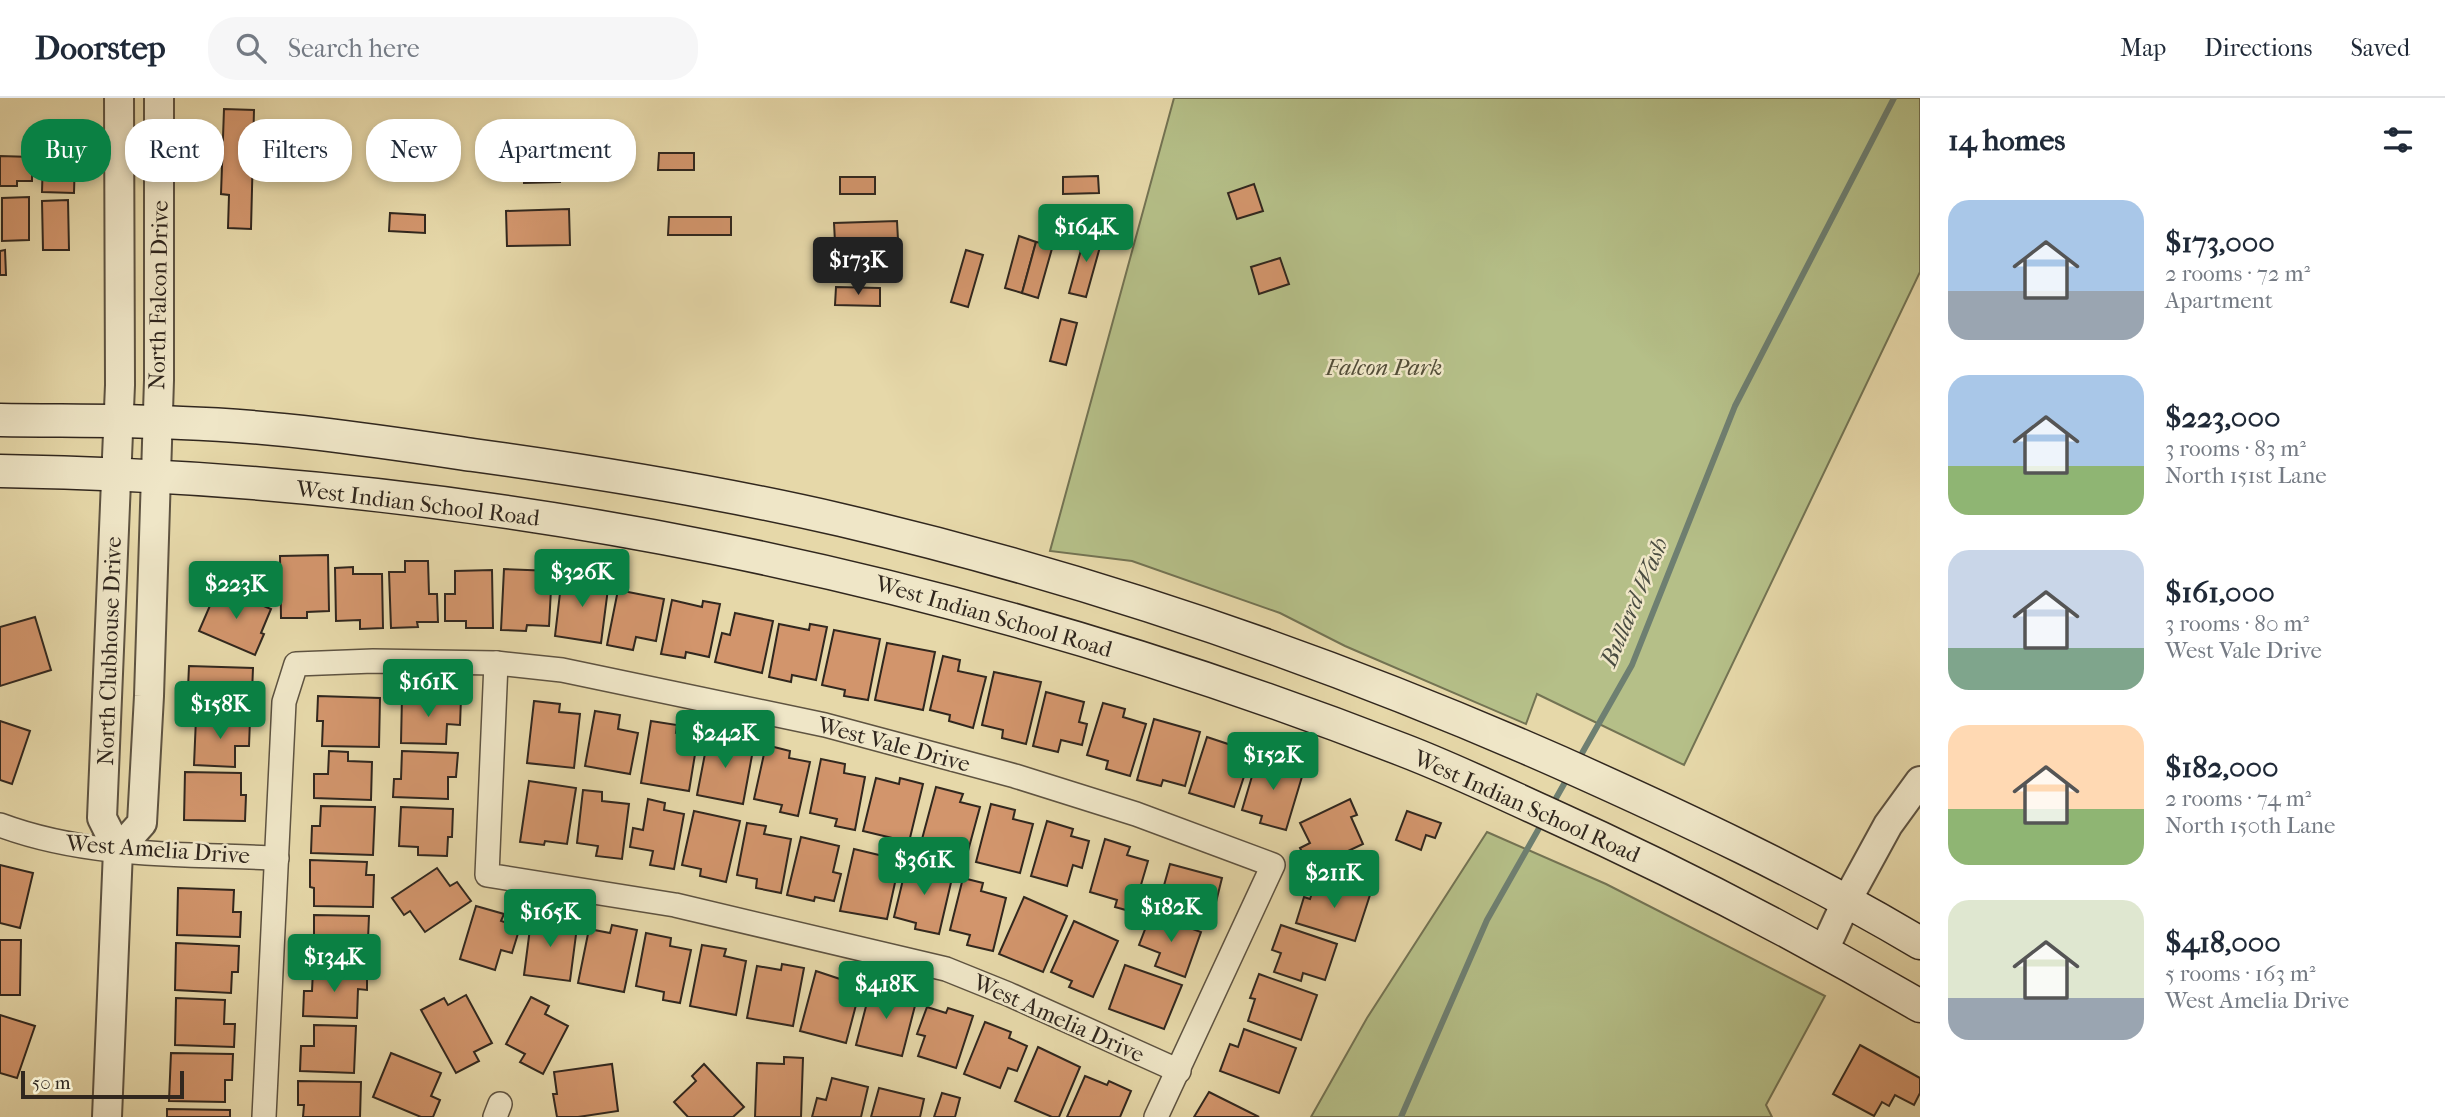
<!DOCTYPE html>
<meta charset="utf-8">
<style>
:root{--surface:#fff;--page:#f6f6f7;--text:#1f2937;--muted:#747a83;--line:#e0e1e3;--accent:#0b8043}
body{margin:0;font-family:"IM FELL French Canon",serif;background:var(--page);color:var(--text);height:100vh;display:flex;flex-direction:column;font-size:26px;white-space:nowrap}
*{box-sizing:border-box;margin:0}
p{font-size:23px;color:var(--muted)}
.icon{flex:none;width:38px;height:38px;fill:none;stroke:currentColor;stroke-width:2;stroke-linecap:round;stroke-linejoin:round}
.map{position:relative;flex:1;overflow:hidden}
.sheet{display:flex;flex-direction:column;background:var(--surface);width:525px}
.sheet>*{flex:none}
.banner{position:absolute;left:21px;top:21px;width:665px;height:63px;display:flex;gap:14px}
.scale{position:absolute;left:21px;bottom:18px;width:163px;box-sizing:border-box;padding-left:7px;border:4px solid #31271e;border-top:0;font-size:19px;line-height:24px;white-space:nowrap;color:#31271e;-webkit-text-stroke:5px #efe6c7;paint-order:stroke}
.price{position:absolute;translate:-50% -60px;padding:0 16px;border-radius:7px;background:var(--accent);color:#fff;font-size:23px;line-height:46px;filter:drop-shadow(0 2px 4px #0008)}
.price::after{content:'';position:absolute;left:50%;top:42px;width:21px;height:16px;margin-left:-10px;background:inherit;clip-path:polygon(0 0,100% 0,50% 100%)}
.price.current{background:#222;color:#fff}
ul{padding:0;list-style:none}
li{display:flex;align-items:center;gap:21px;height:175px;padding:0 28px}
li span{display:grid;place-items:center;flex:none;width:196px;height:140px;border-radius:21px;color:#555}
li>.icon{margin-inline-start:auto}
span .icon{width:84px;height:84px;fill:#fffc;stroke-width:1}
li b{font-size:30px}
h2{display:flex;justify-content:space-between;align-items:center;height:84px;padding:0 28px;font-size:30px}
.tag{padding:0 24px;border-radius:28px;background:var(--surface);box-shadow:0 4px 10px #0003;font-size:24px;line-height:63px}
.tag.current{background:var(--accent);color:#fff}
header{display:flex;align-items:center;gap:42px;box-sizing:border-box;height:98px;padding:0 35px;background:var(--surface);border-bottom:2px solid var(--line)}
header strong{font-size:33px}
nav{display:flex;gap:38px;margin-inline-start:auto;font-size:24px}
.search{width:490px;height:63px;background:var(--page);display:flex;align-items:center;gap:18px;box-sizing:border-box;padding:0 24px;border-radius:28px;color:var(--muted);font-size:26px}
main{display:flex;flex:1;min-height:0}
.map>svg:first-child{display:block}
.green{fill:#b5bf88;stroke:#737353;stroke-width:2}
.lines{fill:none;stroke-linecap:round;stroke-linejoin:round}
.stream{stroke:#6e7f71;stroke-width:6}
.building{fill:#d2956c;stroke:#31271e;stroke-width:2}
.minor-casing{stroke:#5e5341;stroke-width:26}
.tertiary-casing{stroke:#5e5341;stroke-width:32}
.secondary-casing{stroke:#31271e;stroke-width:35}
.minor{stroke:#efe6c7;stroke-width:23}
.tertiary{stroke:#efe6c7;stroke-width:28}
.secondary{stroke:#efe6c7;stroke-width:32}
.labels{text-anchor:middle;stroke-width:5;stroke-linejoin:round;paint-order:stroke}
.street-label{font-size:23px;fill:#31271e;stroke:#efe6c7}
.park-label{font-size:23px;font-style:italic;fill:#524d38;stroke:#efe6c7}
.water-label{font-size:24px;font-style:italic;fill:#4a4c41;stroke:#efe6c7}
</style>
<header>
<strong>Doorstep</strong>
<div class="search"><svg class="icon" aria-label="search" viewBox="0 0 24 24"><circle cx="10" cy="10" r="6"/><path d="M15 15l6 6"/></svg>Search here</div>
<nav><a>Map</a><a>Directions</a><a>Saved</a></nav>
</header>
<main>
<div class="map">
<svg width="1920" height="1019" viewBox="0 0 1920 1019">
<rect width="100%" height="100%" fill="#e6d8a9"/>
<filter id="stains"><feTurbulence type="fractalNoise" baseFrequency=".00286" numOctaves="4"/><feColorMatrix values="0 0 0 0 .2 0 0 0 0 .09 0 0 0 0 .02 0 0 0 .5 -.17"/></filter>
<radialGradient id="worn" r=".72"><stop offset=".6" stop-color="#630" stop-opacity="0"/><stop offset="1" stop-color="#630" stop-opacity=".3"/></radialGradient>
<g class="green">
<path d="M1174 0H1920V174L1684 667 1537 596 1526 626 1345 548 1280 515 1132 463 1050 453Z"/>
<path d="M1487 734 1606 786 1825 898 1766 1007 1772 1019H1311L1367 920Z"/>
</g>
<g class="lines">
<g class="stream">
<path d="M1577 664 1632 567 1735 308 1894 0"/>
<path d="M1551 709 1568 679"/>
<path d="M1401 1019 1487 822 1542 725"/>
</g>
</g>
<g class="building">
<path d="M224 11 254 12 251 131 228 130 229 97 221 96Z"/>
<path d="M659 55H694V72H658Z"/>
<path d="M0 58 32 59V83H17V88H0Z"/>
<path d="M43 59H75L74 95 42 94Z"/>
<path d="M559 66 560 84 524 85V67Z"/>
<path d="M1098 78 1099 95 1063 96V79Z"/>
<rect x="840" y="79" width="35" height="17"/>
<path d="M1254 86 1263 113 1237 121 1228 95Z"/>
<path d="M29 99V142L2 143V100Z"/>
<path d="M68 102 69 152H43L42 103Z"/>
<path d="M569 111 570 147 507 148 506 113Z"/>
<path d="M390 115 425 117V135L389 133Z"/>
<path d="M669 119H731V137H668Z"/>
<path d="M897 123 898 142 835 144 834 125Z"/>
<path d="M1086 134 1103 138 1086 199 1069 195Z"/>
<path d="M1019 138 1036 144 1022 195 1005 190Z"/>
<path d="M898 142 899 160 836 161 835 144Z"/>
<path d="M1036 144 1053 147 1038 200 1022 195Z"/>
<path d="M5 152 6 177H0V153Z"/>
<path d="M966 152 983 157 968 209 951 204Z"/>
<path d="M1280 160 1289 186 1259 196 1251 169Z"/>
<path d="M836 189 880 190V208L835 207Z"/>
<path d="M1061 221 1077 225 1066 267 1050 263Z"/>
<path d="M328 457 329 513 307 514V520H281L280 458Z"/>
<path d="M405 463H428L429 496H437L438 524H417L418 529 391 530 389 474H405Z"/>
<path d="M353 469V476H382L383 530 360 531V522L336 523 335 470Z"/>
<path d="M504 471 552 473 549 528 527 527 526 533 501 532Z"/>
<path d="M492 472 493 530H466V523H445V496H455V473Z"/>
<path d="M562 478 609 483 601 545 555 538Z"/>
<path d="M218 489 271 511 261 535 264 536 255 557 199 533Z"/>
<path d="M618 492 664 501 656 543 636 539 633 552 607 547Z"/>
<path d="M672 502 702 509 703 503 720 506 709 559 686 554 685 560 661 556Z"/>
<path d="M735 515 773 523 762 575 715 564 722 535 730 537Z"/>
<path d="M35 519 51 572 0 588V529Z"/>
<path d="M779 526 809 532 810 526 827 529 816 582 792 577 791 584 769 579Z"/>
<path d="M834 532 880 541 868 602 844 598 845 592 822 587Z"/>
<path d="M887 545 935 554 923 612 875 602Z"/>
<path d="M943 558 960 562 958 573 986 579 973 630 949 623 950 617 930 612Z"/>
<path d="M189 568 253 570 252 595 244 594V614L187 612Z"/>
<path d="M994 574 1041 584 1026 646 1002 640 1003 632 982 627Z"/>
<path d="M1046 594 1084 604 1079 624 1087 626 1082 647 1061 642 1058 654 1033 648Z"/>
<path d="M318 598 380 600 379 649 322 648 323 623H317Z"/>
<path d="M402 598 461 600 460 627 447 626 446 646 401 645Z"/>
<path d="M534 603 560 606 559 614 580 616 574 670 527 665Z"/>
<path d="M1103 605 1125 611 1123 619 1146 626 1130 678 1106 671 1108 663 1087 657Z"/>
<path d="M595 613 620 617 618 631 638 635 630 676 585 668Z"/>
<path d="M196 620 250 622 249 648H235V669L194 667Z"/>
<path d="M1154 621 1200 634 1185 688 1163 682 1161 688 1137 682Z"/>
<path d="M0 623 30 633 12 686 0 682Z"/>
<path d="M651 623 677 627 676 635 698 638 689 693 641 685Z"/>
<path d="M709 635 732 640 731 648 753 652 743 706 697 697Z"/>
<path d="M1207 639 1252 654 1234 709 1189 695Z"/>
<path d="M766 647 790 653 789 660 810 664 798 718 780 714 782 707 754 701Z"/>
<path d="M329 653 348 654V663L372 664 371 702 314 700V676H328Z"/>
<path d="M402 653 458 655 456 679H448V701L393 699 394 681H401Z"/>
<path d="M1258 658 1304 672 1286 732 1260 725 1262 718 1242 712Z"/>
<path d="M821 661 845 666 844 675 865 679 855 732 835 728 837 721 810 715Z"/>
<path d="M185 674 241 675V697H246L245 723 184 722Z"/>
<path d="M876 680 899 686 900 680 923 686 909 744 863 733Z"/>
<path d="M529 683 576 690 567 746 545 743 544 747 520 744Z"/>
<path d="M936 689 963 696 960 704 980 709 965 764 946 758 945 763 918 756Z"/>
<path d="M583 692 602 694V703L629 706 622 761 596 758 598 748 577 745Z"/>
<path d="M648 701 665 705 664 712 684 716 674 771 650 767 653 753 630 749 633 730 643 732Z"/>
<path d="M1350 701 1357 717 1351 719 1363 746 1310 771 1300 750 1310 745 1300 725Z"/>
<path d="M991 706 1015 712 1013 721 1033 726 1020 775 976 764Z"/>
<path d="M321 708 375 709 373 757 311 755 312 728H320Z"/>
<path d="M401 709 453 711 452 739H448L447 758 418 757V749L399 748Z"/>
<path d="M694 713 740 723 726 784 700 778 701 771 682 767Z"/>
<path d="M1407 713 1441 725 1435 740 1426 737 1421 752 1396 742Z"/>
<path d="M1047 723 1073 731 1071 738 1089 743 1082 770 1073 767 1067 788 1031 778Z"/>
<path d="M747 725 766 728 764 736 791 741 781 795 756 790 757 781 737 777Z"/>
<path d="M801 739 839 748 833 774 841 776 834 803 815 799 814 803 787 797Z"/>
<path d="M1105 741 1130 749 1127 757 1148 763 1133 814 1115 809 1117 802 1090 794Z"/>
<path d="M854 751 900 762 887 821 840 813Z"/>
<path d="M310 762 367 764 366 777H374L373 809 314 808V790L310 789Z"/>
<path d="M907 765 953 776 939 836 915 831 916 825 894 819Z"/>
<path d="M1170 766 1222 780 1215 808 1205 805 1200 822 1148 808 1153 788 1163 791Z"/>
<path d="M0 767 33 775 20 830 0 825Z"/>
<path d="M437 770 450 788 457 784 471 803 425 834 410 813 404 817 392 800Z"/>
<path d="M963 780 983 785 981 793 1006 800 993 853 967 847 970 837 950 832Z"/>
<path d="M1317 781 1370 797 1355 843 1296 825 1304 799 1310 801Z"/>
<path d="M178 790 234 792 233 814H241L240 839 177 837Z"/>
<path d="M1024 799 1067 818 1043 874 999 856Z"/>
<path d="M476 808 504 816 501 823 520 829 512 855 501 852 495 872 460 861Z"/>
<path d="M532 815 558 818 556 827 577 829 570 883 524 877Z"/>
<path d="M1151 816 1201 834 1185 879 1155 868 1160 855 1139 847Z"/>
<path d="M314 817 369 818 367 865 305 864 306 839H314Z"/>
<path d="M1074 823 1118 843 1093 899 1069 889 1072 883 1051 874Z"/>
<path d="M612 827 637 832 624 894 578 885 589 831 610 835Z"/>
<path d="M1281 827 1337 846 1325 882 1303 875 1301 883 1274 874 1281 855 1272 852Z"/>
<path d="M646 835 671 840 670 848 691 852 680 905 663 902 664 894 636 888Z"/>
<path d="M0 842H21L20 897H0Z"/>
<path d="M176 845 239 848 238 874H232L231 895 175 892Z"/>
<path d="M702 847 726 851 724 858 746 863 736 917 690 908Z"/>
<path d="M782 866 804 870 793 928 747 920 757 868 781 872Z"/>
<path d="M1125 867 1182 887 1164 931 1109 911Z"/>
<path d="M313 872 367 874V892L358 891 357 920 303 918 304 893H312Z"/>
<path d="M816 873 861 888 846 945 800 933Z"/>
<path d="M1259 876 1317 897 1301 942 1248 923 1255 901 1250 900Z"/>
<path d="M871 889 917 900 902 958 856 947Z"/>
<path d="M466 897 492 945 474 954 479 963 456 975 421 912 444 900 448 907Z"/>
<path d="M531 899 549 908 545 916 568 928 543 976 520 964 525 956 506 946Z"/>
<path d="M176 900 225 902 224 926H235L234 949 175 947Z"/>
<path d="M927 909 946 915 948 910 973 918 956 970 918 958 925 938 917 936Z"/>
<path d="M0 917 35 928 17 980 0 975Z"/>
<path d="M985 924 1011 934 1009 940 1027 948 1017 973 1008 970 1000 990 964 976Z"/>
<path d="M314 927 356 928 354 975 300 973 301 948H314Z"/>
<path d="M1244 931 1296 950 1279 995 1220 973 1230 946 1238 949Z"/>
<path d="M1860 947 1920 980V995L1914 1007 1895 997 1889 1008 1882 1004 1874 1018 1833 996Z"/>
<path d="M1038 949 1080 969 1059 1019H1052L1015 1003Z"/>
<path d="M171 955 233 956 232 982H225V1004L169 1003Z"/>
<path d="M391 955 441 975 431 998 440 1002 433 1019H421L373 999Z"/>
<path d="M784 959 803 960 801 1019H755L757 965 784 966Z"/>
<path d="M612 966 618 1013 578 1019H557L553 996H557L554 974Z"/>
<path d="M704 966 744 1009 733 1019H688L674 1004 696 983 692 978Z"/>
<path d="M1085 978 1107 987 1109 983 1131 993 1120 1019H1067Z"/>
<path d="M832 980 868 989 861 1019H812L817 1000 826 1002Z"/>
<path d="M298 983 361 984 360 1019H303L304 1007H298Z"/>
<path d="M879 990 924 1001 920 1019H871Z"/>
<path d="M1209 994 1259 1019H1194Z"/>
<path d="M942 995 960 1000 955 1019H934Z"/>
<path d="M167 1011 230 1012V1019H167Z"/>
</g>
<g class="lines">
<defs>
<g id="minor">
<path d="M496 565 487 777 675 807 946 871 1008 896 1179 973"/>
<path d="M0 727C88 760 185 756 277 760"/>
<path d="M264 1019 284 604 296 566 373 563 496 565 562 572 825 627 1015 678 1136 716 1273 767 1156 1019"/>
<path d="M495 1019 500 1006"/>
</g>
<g id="tertiary">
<path d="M118 752 142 725 149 598 159 282V0"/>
<path d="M1824 852 1847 802 1888 727 1920 683"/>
<path d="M107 1019 118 752 102 720 120 287 119 0"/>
</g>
<g id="secondary">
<path d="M0 322C61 323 121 322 182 325 279 328 377 343 473 357 597 374 720 394 841 422 1088 480 1328 562 1559 664 1682 719 1804 776 1920 845"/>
<path d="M0 373C480 380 956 478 1403 652 1450 670 1496 692 1542 713 1671 771 1797 836 1920 908"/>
</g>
</defs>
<use href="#minor" class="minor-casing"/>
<use href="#tertiary" class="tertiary-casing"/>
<use href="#secondary" class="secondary-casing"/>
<use href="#minor" class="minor"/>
<use href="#tertiary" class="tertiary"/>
<use href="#secondary" class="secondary"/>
</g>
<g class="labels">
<g class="street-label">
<text transform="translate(158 197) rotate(-89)" y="8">North Falcon Drive</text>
<text transform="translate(418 405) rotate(7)" y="8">West Indian School Road</text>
<text transform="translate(994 518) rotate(16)" y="8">West Indian School Road</text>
<text transform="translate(109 553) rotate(-88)" y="8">North Clubhouse Drive</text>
<text transform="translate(894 646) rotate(15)" y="8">West Vale Drive</text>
<text transform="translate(1527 708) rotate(24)" y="8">West Indian School Road</text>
<text transform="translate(158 751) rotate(4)" y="8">West Amelia Drive</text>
<text transform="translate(1059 920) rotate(24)" y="8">West Amelia Drive</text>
</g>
<g class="park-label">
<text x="1384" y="277">Falcon Park</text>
</g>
<g class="water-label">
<text transform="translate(1634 504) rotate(-67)" y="8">Bullard Wash</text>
</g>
</g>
<rect width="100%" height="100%" filter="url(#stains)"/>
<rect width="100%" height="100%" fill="url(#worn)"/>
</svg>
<div class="scale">50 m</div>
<b class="price" style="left:1086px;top:166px">$164K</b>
<b class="price current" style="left:858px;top:199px">$173K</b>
<b class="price" style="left:582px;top:511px">$326K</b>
<b class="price" style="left:236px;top:523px">$223K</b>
<b class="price" style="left:428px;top:621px">$161K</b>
<b class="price" style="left:220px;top:643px">$158K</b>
<b class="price" style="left:725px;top:672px">$242K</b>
<b class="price" style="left:1273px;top:694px">$152K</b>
<b class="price" style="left:924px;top:799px">$361K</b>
<b class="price" style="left:1334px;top:812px">$211K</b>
<b class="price" style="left:1171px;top:846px">$182K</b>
<b class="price" style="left:550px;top:851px">$165K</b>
<b class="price" style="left:334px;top:896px">$134K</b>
<b class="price" style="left:886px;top:923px">$418K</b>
<div class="banner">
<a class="tag current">Buy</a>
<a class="tag">Rent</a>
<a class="tag">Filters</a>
<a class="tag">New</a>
<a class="tag">Apartment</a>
</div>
</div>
<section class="sheet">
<h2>14 homes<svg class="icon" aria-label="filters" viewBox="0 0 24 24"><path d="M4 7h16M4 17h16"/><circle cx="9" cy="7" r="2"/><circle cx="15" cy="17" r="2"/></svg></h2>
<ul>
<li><span style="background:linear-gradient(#a9c7e8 65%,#9aa5b1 0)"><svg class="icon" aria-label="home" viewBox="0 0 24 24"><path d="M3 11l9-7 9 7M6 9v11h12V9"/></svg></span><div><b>$173,000</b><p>2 rooms · 72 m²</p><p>Apartment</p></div></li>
<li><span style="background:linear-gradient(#a9c7e8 65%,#8fb573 0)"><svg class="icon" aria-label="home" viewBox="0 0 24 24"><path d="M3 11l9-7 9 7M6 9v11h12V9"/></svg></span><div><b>$223,000</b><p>3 rooms · 83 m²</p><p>North 151st Lane</p></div></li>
<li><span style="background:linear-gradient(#c9d6e8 70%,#7fa58c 0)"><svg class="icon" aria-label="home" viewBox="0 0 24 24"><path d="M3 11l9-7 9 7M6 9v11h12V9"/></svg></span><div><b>$161,000</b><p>3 rooms · 80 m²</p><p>West Vale Drive</p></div></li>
<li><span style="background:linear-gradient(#ffd9b3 60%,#8fb573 0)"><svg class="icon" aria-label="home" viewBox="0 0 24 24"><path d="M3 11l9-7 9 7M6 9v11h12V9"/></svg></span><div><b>$182,000</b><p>2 rooms · 74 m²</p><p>North 150th Lane</p></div></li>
<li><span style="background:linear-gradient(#dfe7d0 70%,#9aa5b1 0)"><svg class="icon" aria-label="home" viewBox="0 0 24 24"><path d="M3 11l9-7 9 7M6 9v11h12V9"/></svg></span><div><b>$418,000</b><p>5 rooms · 163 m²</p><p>West Amelia Drive</p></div></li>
</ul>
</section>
</main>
